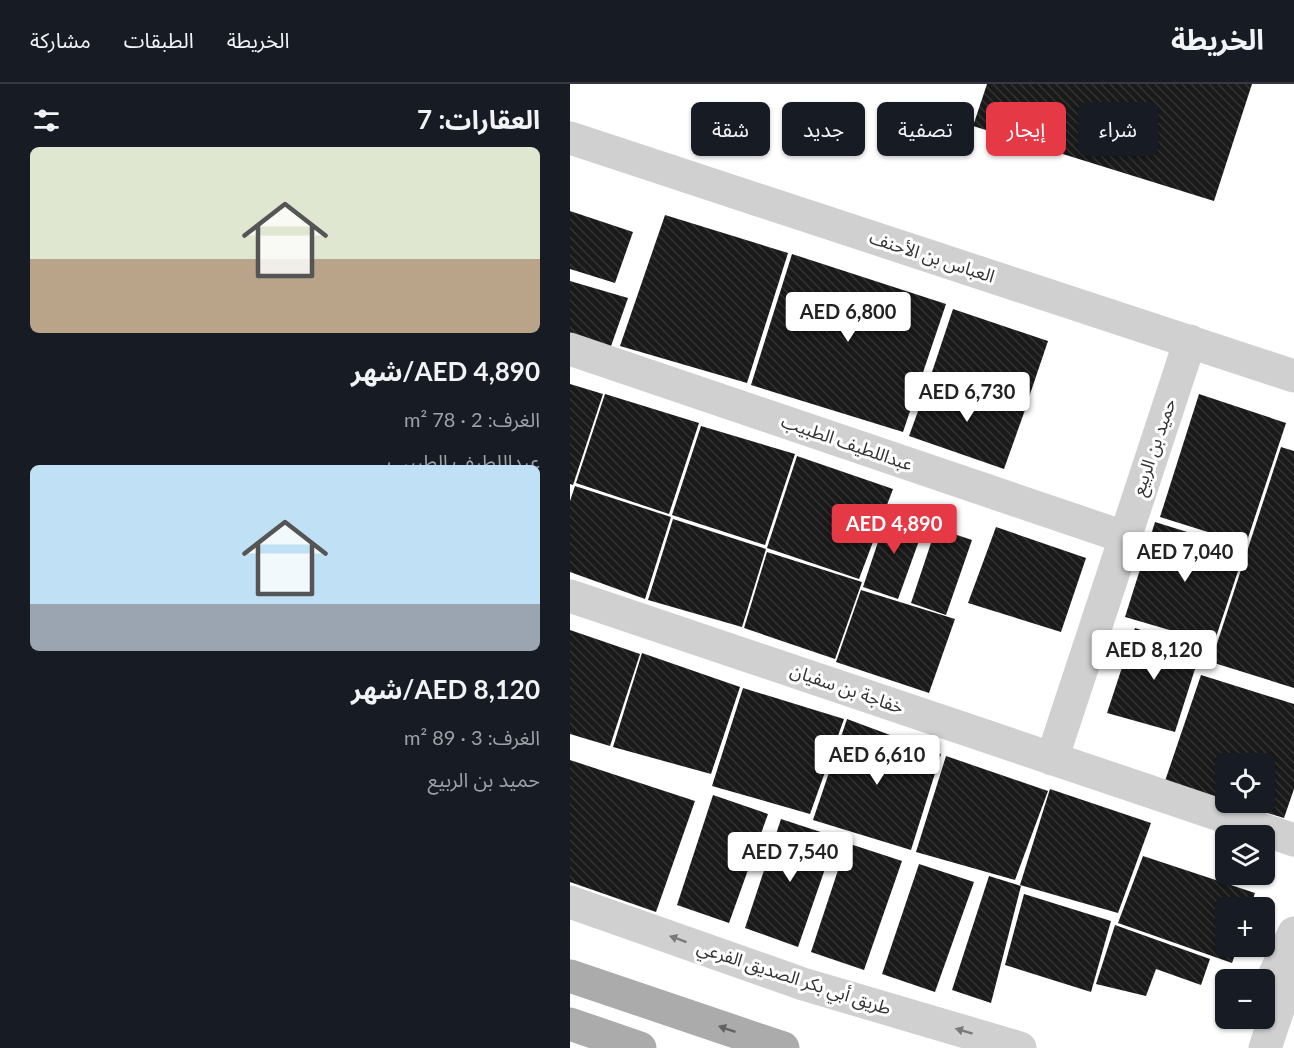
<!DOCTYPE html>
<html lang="ar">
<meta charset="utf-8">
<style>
:root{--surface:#171b24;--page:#242831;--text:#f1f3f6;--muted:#9ea1a6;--line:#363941;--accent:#e63946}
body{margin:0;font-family:Lato,"Noto Sans Arabic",sans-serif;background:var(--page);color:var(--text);direction:rtl;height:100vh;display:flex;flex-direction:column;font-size:22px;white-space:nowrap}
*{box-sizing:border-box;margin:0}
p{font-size:20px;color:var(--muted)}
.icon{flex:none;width:33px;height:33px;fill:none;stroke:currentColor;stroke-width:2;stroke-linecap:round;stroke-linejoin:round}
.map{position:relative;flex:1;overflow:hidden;direction:ltr}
.sheet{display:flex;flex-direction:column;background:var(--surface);width:570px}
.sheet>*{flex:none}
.guide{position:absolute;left:18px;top:18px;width:570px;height:54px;direction:rtl;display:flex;gap:12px}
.fabs{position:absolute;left:645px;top:669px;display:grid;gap:12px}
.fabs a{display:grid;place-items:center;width:60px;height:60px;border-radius:9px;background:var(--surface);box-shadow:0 2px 4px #0004;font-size:30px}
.price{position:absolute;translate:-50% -51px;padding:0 14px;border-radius:6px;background:#fff;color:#222;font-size:20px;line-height:39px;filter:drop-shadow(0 2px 3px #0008)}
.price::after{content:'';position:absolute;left:50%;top:36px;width:18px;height:14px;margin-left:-9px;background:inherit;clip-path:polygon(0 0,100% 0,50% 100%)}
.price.selected{background:var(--accent);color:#fff}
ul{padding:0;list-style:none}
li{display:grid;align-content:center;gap:12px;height:318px;padding:0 30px}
li span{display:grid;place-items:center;height:186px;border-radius:9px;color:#555}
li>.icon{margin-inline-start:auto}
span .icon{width:108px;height:108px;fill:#fffc;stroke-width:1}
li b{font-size:26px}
h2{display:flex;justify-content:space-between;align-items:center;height:72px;padding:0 30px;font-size:26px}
.pill{padding:0 21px;border-radius:9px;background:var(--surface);box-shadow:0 2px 4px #0004;font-size:21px;line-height:54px}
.pill.selected{background:var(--accent);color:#fff}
header{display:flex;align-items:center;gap:36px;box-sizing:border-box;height:84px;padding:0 30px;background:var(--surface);border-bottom:2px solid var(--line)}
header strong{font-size:28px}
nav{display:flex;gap:33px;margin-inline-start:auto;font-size:21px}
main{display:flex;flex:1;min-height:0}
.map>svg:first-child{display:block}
.building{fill:url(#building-back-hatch)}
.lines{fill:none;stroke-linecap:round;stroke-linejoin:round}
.minor{stroke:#d0d0d0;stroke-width:33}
.major{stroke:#ababab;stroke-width:33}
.oneway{fill:#7a7a7a}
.oneway2{fill:#636363}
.labels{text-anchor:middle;stroke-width:6;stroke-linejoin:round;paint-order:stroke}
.street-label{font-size:18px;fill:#333;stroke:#fff}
</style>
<header>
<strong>الخريطة</strong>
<nav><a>الخريطة</a><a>الطبقات</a><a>مشاركة</a></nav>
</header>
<main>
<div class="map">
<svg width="724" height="964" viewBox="0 0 724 964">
<defs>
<pattern id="building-back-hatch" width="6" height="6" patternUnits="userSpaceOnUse" patternTransform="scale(1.5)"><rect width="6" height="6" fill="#1a1a1a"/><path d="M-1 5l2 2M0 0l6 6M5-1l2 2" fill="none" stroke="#333"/></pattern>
</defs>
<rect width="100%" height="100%" fill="#fff"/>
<g class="building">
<path d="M417 0H682L644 117 403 42Z"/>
<path d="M0 127 63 148 45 199 0 185Z"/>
<path d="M95 131 218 169 177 299 50 262Z"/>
<path d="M222 170 376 220 333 348 181 301Z"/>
<path d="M0 197 58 214 40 265 0 252Z"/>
<path d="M383 225 478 257 456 322 361 291Z"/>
<path d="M360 294 455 326 434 385 339 352Z"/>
<path d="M0 300 33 310 3 401 0 400Z"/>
<path d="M35 310 129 339 99 430 6 399Z"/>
<path d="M629 310 716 339 676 460 590 433Z"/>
<path d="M131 342 225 370 195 461 102 431Z"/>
<path d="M711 363 724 367V604L641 578Z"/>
<path d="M227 372 323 405 289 495 197 464Z"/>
<path d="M5 402 101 433 75 515 0 488V417Z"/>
<path d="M318 428 355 440 328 515 293 503Z"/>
<path d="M103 435 196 465 172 543 78 516Z"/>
<path d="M585 438 675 466 644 559 555 533Z"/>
<path d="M426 443 516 474 491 548 398 519Z"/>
<path d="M366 444 402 456 376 531 341 519Z"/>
<path d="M197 468 292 498 265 575 174 544Z"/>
<path d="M291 506 385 535 359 609 266 578Z"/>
<path d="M565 544 631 566 605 648 537 629Z"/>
<path d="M0 546 70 570 40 662 0 650Z"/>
<path d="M72 569 170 603 141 690 43 663Z"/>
<path d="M631 591 724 620V705L714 734 665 719 694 718V680H656V716L595 697Z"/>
<path d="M173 604 274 635 240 730 142 702Z"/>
<path d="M277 635 371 670 341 766 243 736Z"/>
<path d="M376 672 478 707 445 796 346 768Z"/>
<path d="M0 676 125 717 86 828 0 798Z"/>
<path d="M480 705 581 739 548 829 450 801Z"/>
<path d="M143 711 198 730 159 839 107 821Z"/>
<path d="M211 735 266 753 228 863 175 844Z"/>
<path d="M277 759 332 777 294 886 241 868Z"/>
<path d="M573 772 685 809 680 824H656V862H668L662 879 548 839Z"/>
<path d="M349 780 404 798 365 908 312 890Z"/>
<path d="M419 792 451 802 421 919 382 906Z"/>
<path d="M454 810 541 837 521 908 435 881Z"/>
<path d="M545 841 640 875 631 901 586 885 576 912 526 900Z"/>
</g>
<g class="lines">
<g class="minor">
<path d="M0 54 724 292"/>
<path d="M0 265 554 453"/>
<path d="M0 512 724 756"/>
<path d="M482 675 620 257"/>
<path d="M0 818 233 900 450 964"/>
<path d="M702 896 724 849"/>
<path d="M695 964 724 878"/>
</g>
<g class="major">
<path d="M0 892 213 964"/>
<path d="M0 940 70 964"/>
</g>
</g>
<defs><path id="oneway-solid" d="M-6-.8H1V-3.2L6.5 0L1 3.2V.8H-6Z" transform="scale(1.5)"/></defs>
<g class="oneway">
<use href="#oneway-solid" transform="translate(108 855) rotate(-160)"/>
<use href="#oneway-solid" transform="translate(394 947) rotate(-163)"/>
</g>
<use class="oneway2" href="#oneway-solid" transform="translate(157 945) rotate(-161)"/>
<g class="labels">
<g class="street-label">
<text transform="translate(362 173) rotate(18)" y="6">العباس بن الأحنف</text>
<text transform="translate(277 359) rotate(19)" y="6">عبداللطيف الطبيب</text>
<text transform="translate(584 363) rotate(-71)" y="6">حميد بن الربيع</text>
<text transform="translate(277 605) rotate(19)" y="6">خفاجة بن سفيان</text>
<text transform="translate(224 894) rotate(18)" y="6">طريق أبي بكر الصديق الفرعي</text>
</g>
</g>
</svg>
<div class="fabs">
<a><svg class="icon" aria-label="locate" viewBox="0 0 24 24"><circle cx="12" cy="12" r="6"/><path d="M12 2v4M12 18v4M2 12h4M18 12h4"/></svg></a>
<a><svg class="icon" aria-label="layers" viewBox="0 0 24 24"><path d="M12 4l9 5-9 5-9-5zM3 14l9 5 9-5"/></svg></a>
<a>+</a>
<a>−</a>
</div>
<b class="price" style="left:278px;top:259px">AED 6,800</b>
<b class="price" style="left:397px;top:339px">AED 6,730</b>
<b class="price selected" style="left:324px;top:471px">AED 4,890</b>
<b class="price" style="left:615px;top:499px">AED 7,040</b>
<b class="price" style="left:584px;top:597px">AED 8,120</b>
<b class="price" style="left:307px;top:702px">AED 6,610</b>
<b class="price" style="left:220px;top:799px">AED 7,540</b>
<div class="guide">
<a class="pill">شراء</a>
<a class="pill selected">إيجار</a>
<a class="pill">تصفية</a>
<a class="pill">جديد</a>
<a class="pill">شقة</a>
</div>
</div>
<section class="sheet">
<h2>العقارات: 7<svg class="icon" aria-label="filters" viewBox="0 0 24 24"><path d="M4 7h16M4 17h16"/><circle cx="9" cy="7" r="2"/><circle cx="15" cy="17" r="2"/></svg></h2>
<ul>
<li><span style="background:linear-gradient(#dfe7d0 60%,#b9a48a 0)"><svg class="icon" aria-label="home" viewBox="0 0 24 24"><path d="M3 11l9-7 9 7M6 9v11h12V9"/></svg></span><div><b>AED 4,890/شهر</b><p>الغرف: 2 · 78 m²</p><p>عبداللطيف الطبيب</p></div></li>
<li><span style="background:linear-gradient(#bfe0f5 75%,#9aa5b1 0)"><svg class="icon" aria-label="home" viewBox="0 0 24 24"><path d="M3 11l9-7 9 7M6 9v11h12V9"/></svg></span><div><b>AED 8,120/شهر</b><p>الغرف: 3 · 89 m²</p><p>حميد بن الربيع</p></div></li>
</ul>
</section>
</main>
